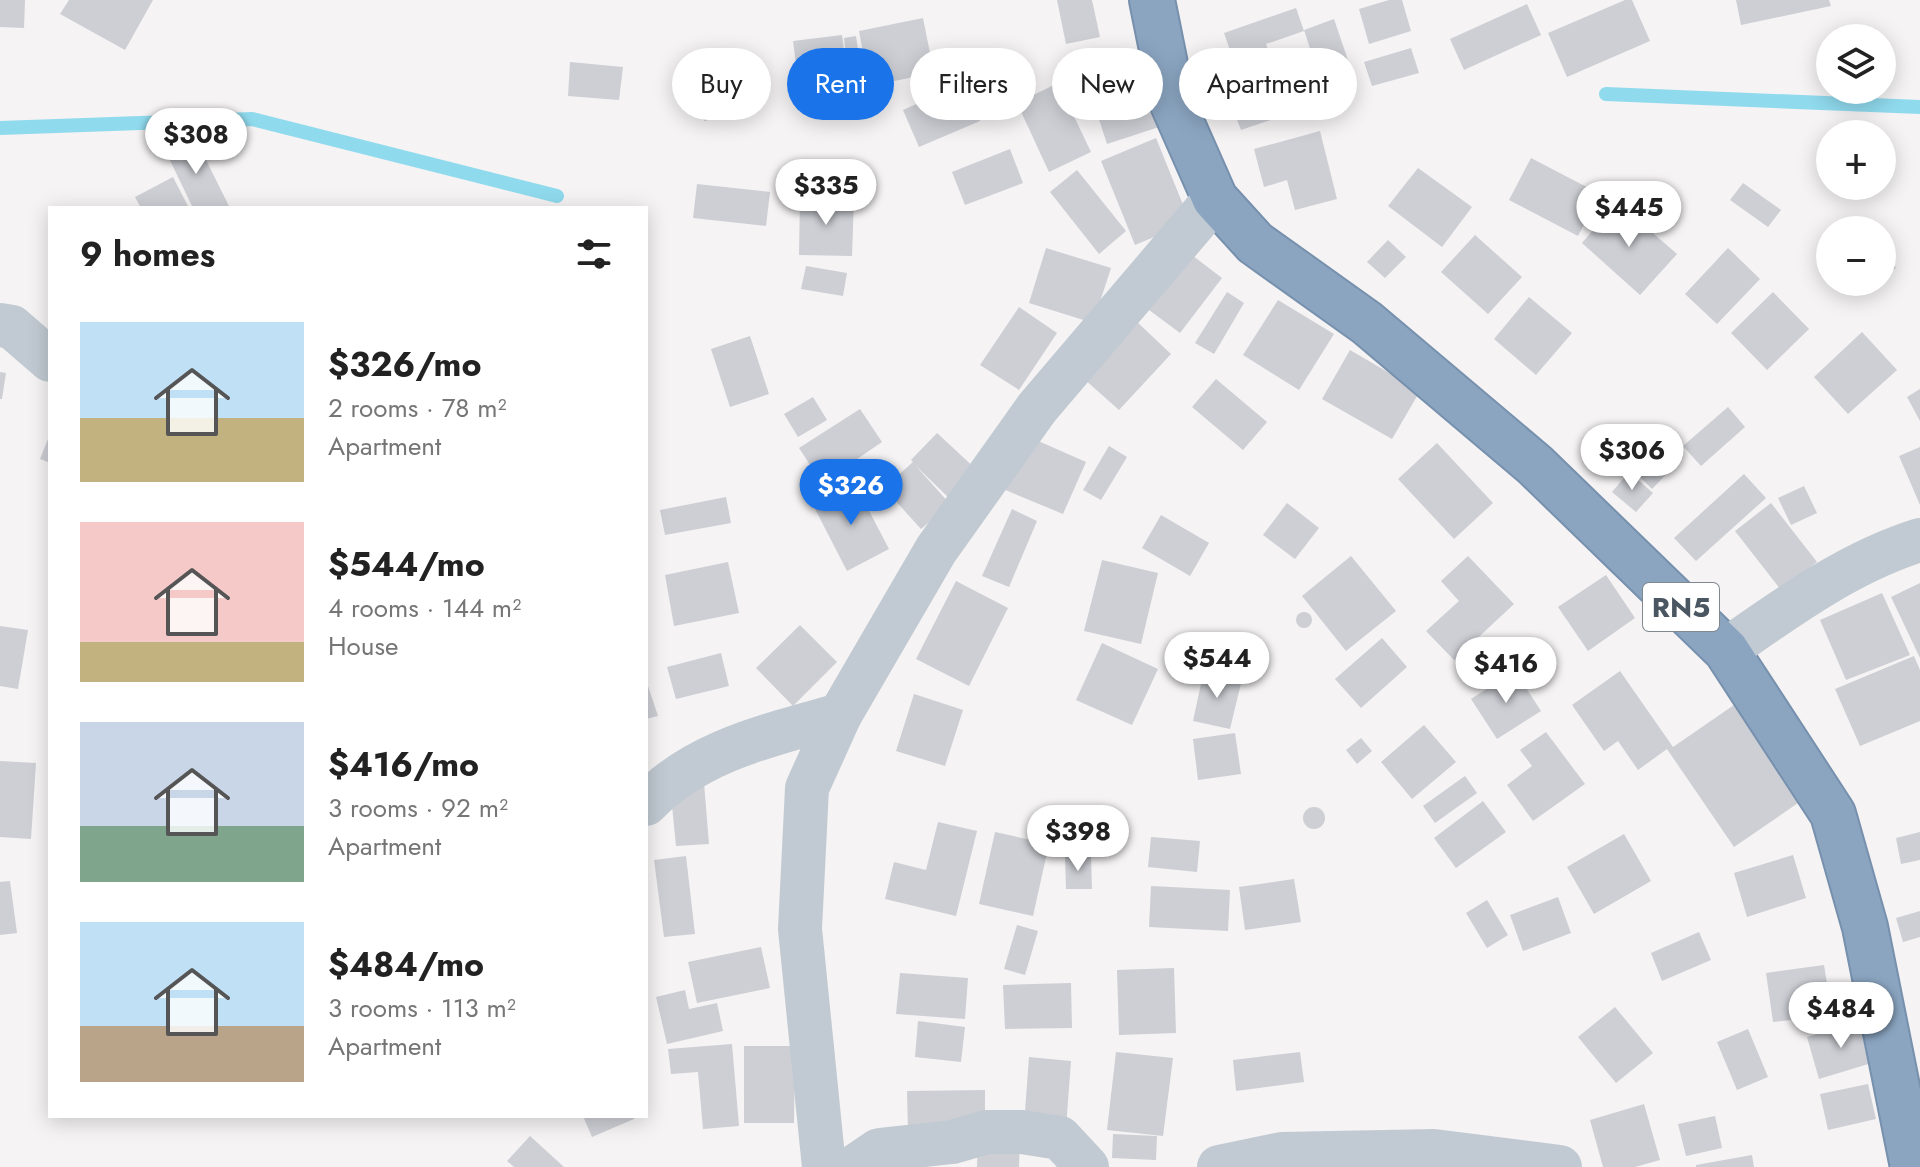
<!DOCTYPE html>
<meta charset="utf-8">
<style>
:root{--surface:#fff;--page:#f2f2f2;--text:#222;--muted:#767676;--accent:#1a73e8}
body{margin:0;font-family:Jost,sans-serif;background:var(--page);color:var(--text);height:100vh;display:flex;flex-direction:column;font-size:30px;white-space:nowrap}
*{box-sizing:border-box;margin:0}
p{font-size:26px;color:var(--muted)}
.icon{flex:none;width:44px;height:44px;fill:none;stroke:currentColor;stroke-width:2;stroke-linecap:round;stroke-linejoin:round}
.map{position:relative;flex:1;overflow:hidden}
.drawer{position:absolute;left:48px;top:206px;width:600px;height:912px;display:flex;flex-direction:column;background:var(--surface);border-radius:0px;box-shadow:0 4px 20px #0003}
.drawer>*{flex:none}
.guide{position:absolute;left:672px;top:48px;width:760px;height:72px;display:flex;gap:16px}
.controls{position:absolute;left:1816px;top:24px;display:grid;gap:16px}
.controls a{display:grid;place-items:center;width:80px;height:80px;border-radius:50%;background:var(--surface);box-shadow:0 4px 20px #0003;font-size:40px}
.price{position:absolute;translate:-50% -68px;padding:0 18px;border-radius:28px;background:#fff;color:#222;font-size:26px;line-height:52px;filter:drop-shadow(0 2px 4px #0008)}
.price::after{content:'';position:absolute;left:50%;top:48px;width:24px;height:18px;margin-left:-12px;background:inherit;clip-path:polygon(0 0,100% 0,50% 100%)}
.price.current{background:var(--accent);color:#fff}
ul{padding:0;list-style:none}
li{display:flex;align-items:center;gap:24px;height:200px;padding:0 32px}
li span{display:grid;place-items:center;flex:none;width:224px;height:160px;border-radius:0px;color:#555}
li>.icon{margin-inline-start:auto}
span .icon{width:96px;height:96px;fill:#fffc;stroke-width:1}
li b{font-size:34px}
h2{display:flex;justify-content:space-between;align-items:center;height:96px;padding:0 32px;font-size:34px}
.tag{padding:0 28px;border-radius:36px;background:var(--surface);box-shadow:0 4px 20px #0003;font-size:28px;line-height:72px}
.tag.current{background:var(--accent);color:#fff}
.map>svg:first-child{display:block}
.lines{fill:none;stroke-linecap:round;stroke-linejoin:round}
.stream{stroke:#90daee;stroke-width:14}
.building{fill:#cdcfd5}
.highway-casing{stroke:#7690ad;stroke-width:48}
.minor{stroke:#c1cad2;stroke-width:44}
.highway{stroke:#8ba5c1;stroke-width:44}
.labels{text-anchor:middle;stroke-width:6;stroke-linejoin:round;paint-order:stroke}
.shield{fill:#fff;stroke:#808990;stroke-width:2}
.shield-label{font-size:28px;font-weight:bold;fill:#4a5661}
</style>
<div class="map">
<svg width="1920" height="1167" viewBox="0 0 1920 1167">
<rect width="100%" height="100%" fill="#f5f3f3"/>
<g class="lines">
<g class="stream">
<path d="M1606 94 1920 107"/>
<path d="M0 128 252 119 557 196"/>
</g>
</g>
<g class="building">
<path d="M0 0H25L24 28 0 27Z"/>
<path d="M69 0H153L125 50 60 14Z"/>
<path d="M1057 0H1092L1100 37 1066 44Z"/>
<path d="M1389 0H1402L1411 31 1369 44 1359 9Z"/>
<path d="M1625 0H1632L1650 41 1567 77 1548 33Z"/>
<path d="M1736 0H1829L1831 6 1741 25Z"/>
<path d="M1527 4 1541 35 1464 70 1450 39Z"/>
<path d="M1296 8 1304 31 1266 44 1279 82 1295 77 1306 108 1241 130 1230 102 1246 96 1224 33Z"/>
<path d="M923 18 934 73 869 86 859 31Z"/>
<path d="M1334 19 1352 72 1321 82 1304 30Z"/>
<path d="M842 35 848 80 799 87 793 41Z"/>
<path d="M856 36 861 70 848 72 844 38Z"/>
<path d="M1411 48 1419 73 1372 86 1364 62Z"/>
<path d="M570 62 623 67 619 100 568 96Z"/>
<path d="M1138 64 1159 127 1107 144 1087 82Z"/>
<path d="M741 66 751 111 704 121 694 76Z"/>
<path d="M963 83 980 121 919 147 903 110Z"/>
<path d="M1058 83 1091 152 1049 172 1017 103Z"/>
<path d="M1320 131 1337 199 1295 210 1287 180 1264 187 1254 149Z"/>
<path d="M194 136 230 208H193L165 150Z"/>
<path d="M1156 138 1190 222 1135 245 1101 161Z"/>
<path d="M1010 149 1023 183 965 205 952 172Z"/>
<path d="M1531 158 1600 194 1578 236 1509 200Z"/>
<path d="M1418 168 1472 207 1442 247 1388 206Z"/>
<path d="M1077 170 1126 231 1099 254 1050 192Z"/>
<path d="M173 177 189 208H141L135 197Z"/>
<path d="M1743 183 1781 210 1768 227 1730 200Z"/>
<path d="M697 184 770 192 766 226 693 218Z"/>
<path d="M800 199H854L852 256 799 255Z"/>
<path d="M1617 202 1677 254 1640 295 1582 243Z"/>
<path d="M1475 235 1522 277 1488 314 1441 272Z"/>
<path d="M1388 240 1406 257 1385 278 1367 262Z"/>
<path d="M1180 246 1222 278 1180 333 1137 301Z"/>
<path d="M1046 248 1111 268 1093 323 1029 303Z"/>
<path d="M1728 248 1760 279 1717 324 1685 294Z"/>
<path d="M1882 248 1896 268 1882 278Z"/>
<path d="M806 266 847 273 843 296 801 289Z"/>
<path d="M1847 282H1877L1857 296Z"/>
<path d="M1227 292 1244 303 1214 354 1195 343Z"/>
<path d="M1773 292 1809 329 1767 370 1731 333Z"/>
<path d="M1529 297 1572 333 1536 375 1494 339Z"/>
<path d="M1278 300 1334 334 1299 390 1243 355Z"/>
<path d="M1019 307 1057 333 1019 390 980 365Z"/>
<path d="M1136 321 1171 354 1119 410 1083 378Z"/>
<path d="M1862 332 1897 370 1848 414 1814 377Z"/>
<path d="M750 336 769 394 730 407 711 349Z"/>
<path d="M1350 350 1420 391 1392 439 1322 399Z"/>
<path d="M0 372 6 373 2 399H0Z"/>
<path d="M1216 379 1267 422 1243 450 1192 407Z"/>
<path d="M1920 389V421L1907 397Z"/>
<path d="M813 397 827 420 798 437 784 414Z"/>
<path d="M1728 407 1745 427 1701 466 1683 446Z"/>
<path d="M860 409 882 442 822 483 799 448Z"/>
<path d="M937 433 979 472 951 500 915 465 950 504 921 529 884 488 913 462 911 460Z"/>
<path d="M50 434V463L40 459Z"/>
<path d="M1661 435 1683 457 1652 489 1630 467Z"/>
<path d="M1027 436 1086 462 1063 514 1003 489Z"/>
<path d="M1437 443 1493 503 1454 539 1398 479Z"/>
<path d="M1109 446 1127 457 1101 500 1083 490Z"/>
<path d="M1920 447V505L1899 456Z"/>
<path d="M1629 472 1653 493 1636 512 1612 492Z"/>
<path d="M1744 474 1766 498 1696 561 1674 538Z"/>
<path d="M855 484 889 549 847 571 813 505Z"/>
<path d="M1804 486 1817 513 1791 525 1778 498Z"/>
<path d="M726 497 731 523 665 535 660 510Z"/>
<path d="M1287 503 1319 528 1295 559 1263 535Z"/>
<path d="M1771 503 1817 562 1781 590 1735 531Z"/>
<path d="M1012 509 1037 521 1009 587 982 576Z"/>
<path d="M1161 515 1209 543 1190 576 1142 548Z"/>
<path d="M1351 556 1396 611 1346 651 1302 596Z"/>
<path d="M1468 556 1514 604 1454 660 1426 631 1459 601 1441 581Z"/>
<path d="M1102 560 1158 573 1141 644 1084 631Z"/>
<path d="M728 562 739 613 674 626 665 575Z"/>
<path d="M1606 575 1635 618 1588 651 1558 607Z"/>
<path d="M956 581 1008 608 969 686 916 659Z"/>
<path d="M1920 583V658L1891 597Z"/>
<path d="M1882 593 1910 655 1846 680 1820 620Z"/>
<circle cx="1304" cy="620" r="8"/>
<path d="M800 625 837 662 793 706 756 668Z"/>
<path d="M0 626 28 630 18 689 0 686Z"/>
<path d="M1382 638 1407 667 1361 708 1335 679Z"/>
<path d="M1102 643 1158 669 1132 725 1076 700Z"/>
<path d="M721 653 729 686 676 699 667 667Z"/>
<path d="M1914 656 1920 670V721L1860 746 1835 689Z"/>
<path d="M1204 670 1242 679 1230 729 1193 721Z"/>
<path d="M1515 671 1541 711 1497 739 1471 699Z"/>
<path d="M1620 671 1673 747 1734 705 1801 801 1734 847 1667 749 1638 770 1618 741 1604 751 1572 705Z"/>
<path d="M646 680 658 716 646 719Z"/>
<path d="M914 694 963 710 945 766 896 751Z"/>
<path d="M1424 725 1456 762 1412 799 1381 762Z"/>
<path d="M1546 732 1585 784 1533 821 1507 785 1532 766 1520 750Z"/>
<path d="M1235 733 1241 774 1198 780 1193 739Z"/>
<path d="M1361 738 1372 751 1357 764 1346 750Z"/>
<path d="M0 761 36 763 31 839 0 837Z"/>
<path d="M1465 776 1477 793 1435 823 1423 806Z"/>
<path d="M704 783 709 844 676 846 670 785Z"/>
<path d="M1483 801 1506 832 1456 868 1434 838Z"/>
<circle cx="1314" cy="818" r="11"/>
<path d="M938 822 977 831 956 916 885 899 894 862 926 870Z"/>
<path d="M995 832 1049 844 1033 916 979 904Z"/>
<path d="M1920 832V860L1901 864 1896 838Z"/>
<path d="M1624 834 1651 881 1594 914 1567 867Z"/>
<path d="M1151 837 1200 841 1197 872 1148 867Z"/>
<path d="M1793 855 1806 898 1747 917 1734 873Z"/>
<path d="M686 856 695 934 664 937 654 860Z"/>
<path d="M1065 857H1091L1092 889H1066Z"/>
<path d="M1294 879 1301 922 1245 930 1239 887Z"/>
<path d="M10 881 17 933 0 935V882Z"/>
<path d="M1151 886 1230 890 1228 931 1149 927Z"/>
<path d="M1558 897 1571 933 1523 951 1510 915Z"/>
<path d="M1487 900 1508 935 1487 948 1466 913Z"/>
<path d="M1920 911V937L1903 942 1896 918Z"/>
<path d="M1017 925 1038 931 1025 975 1004 969Z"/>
<path d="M1699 932 1711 960 1662 981 1651 953Z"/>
<path d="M761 947 770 988 697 1003 688 962Z"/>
<path d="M1824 965 1832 1015 1773 1022 1766 973Z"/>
<path d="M1174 968 1176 1033 1119 1035 1117 970Z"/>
<path d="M900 973 968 978 965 1019 896 1014Z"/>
<path d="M1071 983 1072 1028 1005 1029 1003 985Z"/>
<path d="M685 990 689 1009 717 1003 723 1031 667 1044 656 997Z"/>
<path d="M1615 1007 1653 1053 1616 1083 1578 1037Z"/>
<path d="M918 1021 965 1027 961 1062 915 1057Z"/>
<path d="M1862 1021 1875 1062 1819 1079 1807 1037Z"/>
<path d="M1748 1029 1768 1077 1737 1090 1717 1042Z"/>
<path d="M732 1044 739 1126 703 1129 698 1072 671 1074 668 1049Z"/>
<path d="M744 1046H795L794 1123H744Z"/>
<path d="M1116 1052 1173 1058 1163 1136 1107 1130Z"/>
<path d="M1300 1052 1304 1082 1236 1091 1233 1060Z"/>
<path d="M1029 1057 1071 1061 1066 1128 1024 1125Z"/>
<path d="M1868 1084 1876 1119 1828 1130 1820 1094Z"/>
<path d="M985 1090V1130L908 1131 907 1091Z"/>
<path d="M1644 1104 1660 1160 1635 1167H1603L1590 1120Z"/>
<path d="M583 1116H633L634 1119 592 1137Z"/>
<path d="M1715 1116 1722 1148 1686 1156 1678 1124Z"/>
<path d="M1113 1134 1157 1136 1156 1160 1112 1158Z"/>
<path d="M530 1136 564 1167H514L507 1161Z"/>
<path d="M978 1137 1020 1139 1019 1167H977Z"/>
<path d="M1752 1155 1754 1167H1696V1165Z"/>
</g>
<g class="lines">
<defs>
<path id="highway" d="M1152 0 1173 104 1215 199 1255 243 1367 323 1535 465 1726 650 1833 814 1865 927 1913 1167"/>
</defs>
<use href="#highway" class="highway-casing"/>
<g class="minor">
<path d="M0 325 12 327 50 360"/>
<path d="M1726 650C1786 608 1849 562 1920 540"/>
<path d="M646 804C697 750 771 735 840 715"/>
<path d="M824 1167 800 929 807 788 840 715 936 550 1037 408 1215 199"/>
<path d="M854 1167 879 1150 952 1142 987 1132H1022L1060 1138 1087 1167"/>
<path d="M1219 1167 1282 1154 1434 1151 1560 1167"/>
</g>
<use href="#highway" class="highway"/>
</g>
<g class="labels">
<rect class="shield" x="1643" y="583" width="76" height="48" rx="6"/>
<g class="shield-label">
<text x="1681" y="617">RN5</text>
</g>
</g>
</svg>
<div class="controls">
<a><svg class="icon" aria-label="layers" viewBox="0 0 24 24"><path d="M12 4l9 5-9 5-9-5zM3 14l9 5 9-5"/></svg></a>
<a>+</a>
<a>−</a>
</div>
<b class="price" style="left:196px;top:176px">$308</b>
<b class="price" style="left:826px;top:227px">$335</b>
<b class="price" style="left:1629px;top:249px">$445</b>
<b class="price" style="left:1632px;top:492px">$306</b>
<b class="price current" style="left:851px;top:527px">$326</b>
<b class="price" style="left:1217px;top:700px">$544</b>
<b class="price" style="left:1506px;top:705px">$416</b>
<b class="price" style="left:1078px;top:873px">$398</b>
<b class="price" style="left:1841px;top:1050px">$484</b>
<div class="guide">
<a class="tag">Buy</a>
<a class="tag current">Rent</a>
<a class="tag">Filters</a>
<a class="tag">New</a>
<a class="tag">Apartment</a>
</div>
<section class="drawer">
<h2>9 homes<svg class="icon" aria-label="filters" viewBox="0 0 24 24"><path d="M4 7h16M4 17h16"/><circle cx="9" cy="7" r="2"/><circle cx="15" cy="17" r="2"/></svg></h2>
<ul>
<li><span style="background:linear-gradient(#bfe0f5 60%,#c2b280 0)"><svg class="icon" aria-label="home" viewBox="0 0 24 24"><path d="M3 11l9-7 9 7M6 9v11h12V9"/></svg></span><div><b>$326/mo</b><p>2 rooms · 78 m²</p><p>Apartment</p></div></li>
<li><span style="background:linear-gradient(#f6c9c9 75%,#c2b280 0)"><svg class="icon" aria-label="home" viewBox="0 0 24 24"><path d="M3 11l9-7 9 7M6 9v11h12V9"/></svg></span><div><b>$544/mo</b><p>4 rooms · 144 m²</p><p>House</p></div></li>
<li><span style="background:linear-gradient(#c9d6e8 65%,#7fa58c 0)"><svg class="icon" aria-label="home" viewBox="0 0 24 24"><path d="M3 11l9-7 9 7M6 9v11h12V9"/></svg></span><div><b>$416/mo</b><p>3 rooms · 92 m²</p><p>Apartment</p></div></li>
<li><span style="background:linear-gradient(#bfe0f5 65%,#b9a48a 0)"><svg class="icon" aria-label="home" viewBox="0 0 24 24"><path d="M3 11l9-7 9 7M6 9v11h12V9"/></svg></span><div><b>$484/mo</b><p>3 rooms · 113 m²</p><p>Apartment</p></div></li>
</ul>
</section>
</div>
